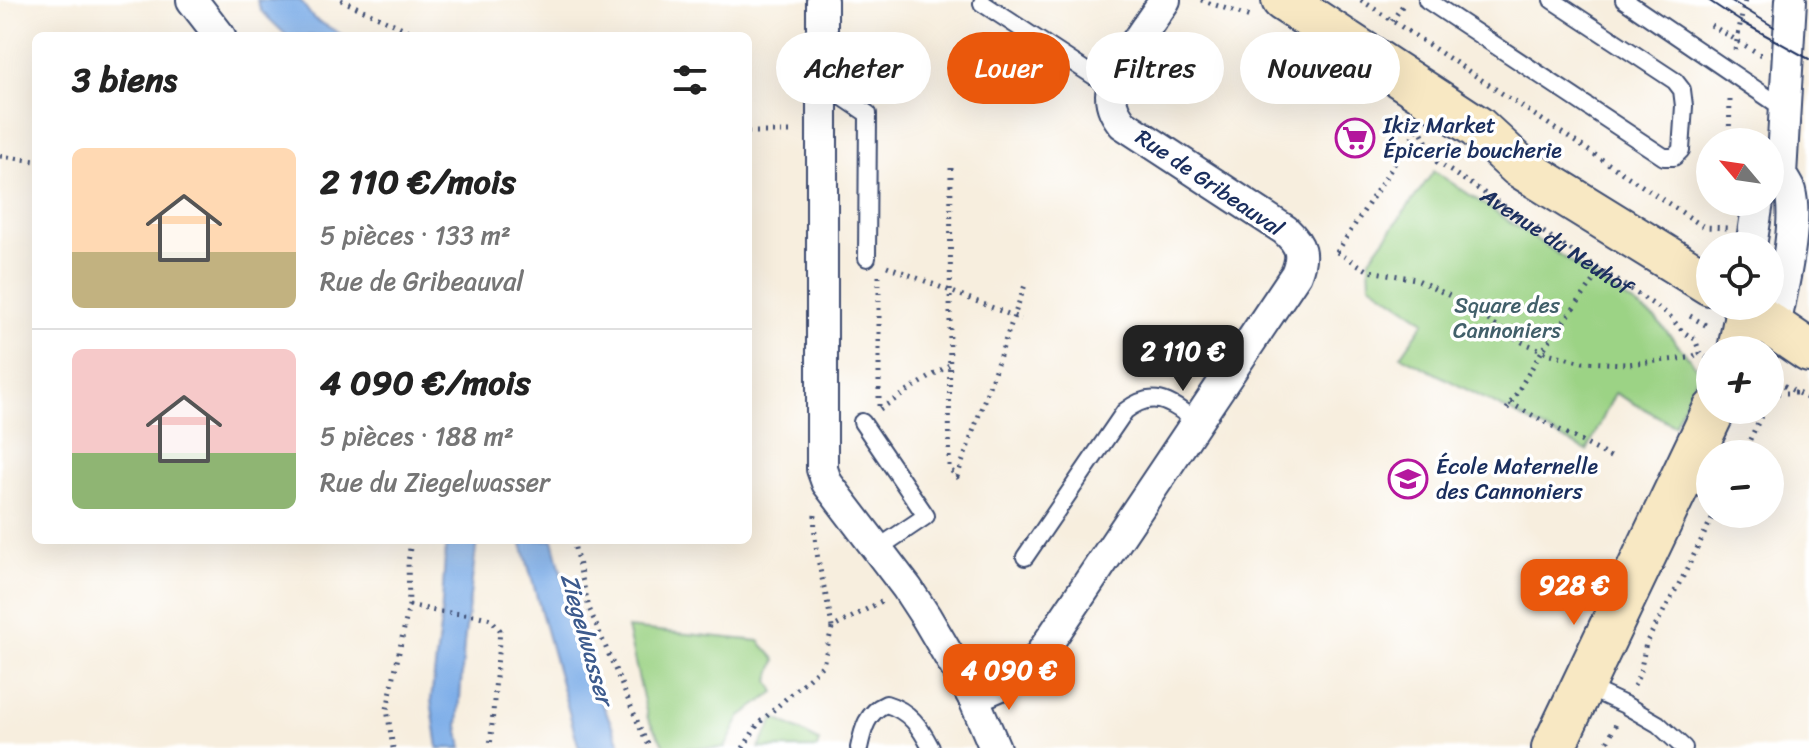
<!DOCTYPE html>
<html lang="fr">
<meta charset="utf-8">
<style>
:root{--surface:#fff;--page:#f2f2f2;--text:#222;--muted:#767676;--line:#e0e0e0;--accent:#ea580c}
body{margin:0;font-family:Sriracha,sans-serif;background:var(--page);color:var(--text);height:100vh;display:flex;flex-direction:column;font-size:30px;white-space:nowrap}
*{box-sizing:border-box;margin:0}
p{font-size:26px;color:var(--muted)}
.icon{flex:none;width:44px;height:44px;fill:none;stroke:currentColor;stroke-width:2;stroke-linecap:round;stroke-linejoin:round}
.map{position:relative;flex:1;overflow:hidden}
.details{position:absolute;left:32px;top:32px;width:720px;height:512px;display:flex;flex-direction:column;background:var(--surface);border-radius:12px;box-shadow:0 8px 32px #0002}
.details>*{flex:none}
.top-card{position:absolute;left:776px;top:32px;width:760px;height:72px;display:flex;gap:16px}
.needle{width:52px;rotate:299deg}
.tools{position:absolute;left:1696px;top:128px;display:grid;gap:16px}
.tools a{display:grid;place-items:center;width:88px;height:88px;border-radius:50%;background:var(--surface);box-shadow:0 8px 32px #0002;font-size:40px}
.price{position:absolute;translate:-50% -68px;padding:0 18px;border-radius:16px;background:var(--accent);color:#fff;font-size:26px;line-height:52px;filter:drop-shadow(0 2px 4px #0008)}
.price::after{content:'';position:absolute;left:50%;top:48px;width:24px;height:18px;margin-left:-12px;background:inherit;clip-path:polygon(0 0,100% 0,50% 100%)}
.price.selected{background:#222;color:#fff}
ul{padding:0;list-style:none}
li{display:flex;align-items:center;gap:24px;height:200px;padding:0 40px}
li+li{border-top:2px solid var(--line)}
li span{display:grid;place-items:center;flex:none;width:224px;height:160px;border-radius:12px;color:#555}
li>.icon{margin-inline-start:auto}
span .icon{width:96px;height:96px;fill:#fffc;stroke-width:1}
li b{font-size:34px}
h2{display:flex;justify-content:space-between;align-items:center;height:96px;padding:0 40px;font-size:34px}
.tag{padding:0 28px;border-radius:36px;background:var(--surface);box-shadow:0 8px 32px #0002;font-size:28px;line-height:72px}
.tag.selected{background:var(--accent);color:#fff}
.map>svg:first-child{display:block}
.green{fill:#9cd385;stroke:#5c8172;stroke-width:2}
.water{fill:#7dade8;stroke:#4c6ea3;stroke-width:2}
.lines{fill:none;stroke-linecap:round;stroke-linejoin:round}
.lane-casing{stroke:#3c4c71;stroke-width:20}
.street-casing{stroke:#3c4c71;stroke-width:34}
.secondary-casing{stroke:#3c4c71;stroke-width:46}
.path{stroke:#3c4c71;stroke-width:5;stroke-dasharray:2 6;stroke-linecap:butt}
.lane{stroke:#fff;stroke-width:16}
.street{stroke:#fff;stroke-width:30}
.secondary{stroke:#f8e8c3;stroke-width:42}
.tram{stroke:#1b2f5e;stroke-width:2}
.labels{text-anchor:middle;stroke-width:7;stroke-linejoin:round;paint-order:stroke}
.poi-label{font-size:22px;fill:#1b2f5e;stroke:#fff;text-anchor:start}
.street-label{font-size:22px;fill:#1b2f5e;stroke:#fff}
.park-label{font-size:22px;fill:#42606a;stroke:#fff}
.water-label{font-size:24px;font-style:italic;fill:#3d5b8e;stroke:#fff}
</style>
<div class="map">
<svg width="1809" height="748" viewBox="0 0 1809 748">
<rect width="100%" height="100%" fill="#fff"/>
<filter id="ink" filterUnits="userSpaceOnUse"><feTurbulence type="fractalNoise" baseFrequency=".0125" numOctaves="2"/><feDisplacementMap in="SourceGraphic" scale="16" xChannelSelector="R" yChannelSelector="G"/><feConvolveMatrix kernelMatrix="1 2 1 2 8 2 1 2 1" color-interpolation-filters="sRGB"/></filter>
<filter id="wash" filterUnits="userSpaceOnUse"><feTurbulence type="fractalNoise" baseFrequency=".006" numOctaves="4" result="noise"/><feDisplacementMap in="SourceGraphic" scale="32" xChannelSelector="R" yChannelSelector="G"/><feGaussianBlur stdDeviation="1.8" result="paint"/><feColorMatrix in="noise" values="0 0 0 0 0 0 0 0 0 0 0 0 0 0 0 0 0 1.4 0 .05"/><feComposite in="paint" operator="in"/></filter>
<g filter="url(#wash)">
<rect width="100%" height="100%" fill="#f7eede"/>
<g class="green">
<path d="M1434 171 1656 319 1700 371 1674 425 1615 393 1587 451 1401 356 1425 321 1370 284 1369 260Z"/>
<path d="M627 628 759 641 776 660 769 681 775 692 741 716 725 748H666L648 719Z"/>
<path d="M775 718 819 741 817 748H759Z"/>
</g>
<g class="water">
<path d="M257 0H300L313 18 344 36H287L261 11Z"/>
<path d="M446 540H477L464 644 458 726 462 748H438L431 700 441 619Z"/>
<path d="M521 540H553L574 623 595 687 622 748H579Z"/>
</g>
</g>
<g filter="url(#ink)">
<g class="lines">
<defs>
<g id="lane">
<path d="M1427 0 1664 157H1674L1681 150 1684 106 1682 90 1675 81 1552 0"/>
<path d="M1624 0 1786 110"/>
<path d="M982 3 1112 88"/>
<path d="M822 83 868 114 867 258"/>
<path d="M862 422 926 516 877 549"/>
<path d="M1025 557 1125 411C1154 388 1171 403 1197 422"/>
<path d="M1584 686 1625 705 1658 724 1684 748"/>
<path d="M859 748C863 729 867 712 886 704 910 711 920 727 931 748"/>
</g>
<g id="street">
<path d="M192 0 220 36"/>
<path d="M822 0V469L827 483 907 588 926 617 973 697 995 748"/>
<path d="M1751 246 1758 202"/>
<path d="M1775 328C1781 293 1799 225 1790 191 1788 186 1784 180 1781 175L1791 0"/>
<path d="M973 697 1015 679 1034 664 1296 274C1304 254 1301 245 1285 230L1123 124C1116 115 1111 107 1111 95 1112 71 1151 22 1165 0"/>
</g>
<g id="secondary">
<path d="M1283 0 1477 127 1519 166 1710 284"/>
<path d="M1743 306 1809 351"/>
<path d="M1739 350 1747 309"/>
<path d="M1553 748 1714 410"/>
</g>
</defs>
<use href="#lane" class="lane-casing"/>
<use href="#street" class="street-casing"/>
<use href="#secondary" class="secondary-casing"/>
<g class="path">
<path d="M341 0 420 36"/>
<path d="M1201 0 1253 18"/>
<path d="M1361 0 1704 227 1728 228"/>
<path d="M1392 21 1405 2"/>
<path d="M1711 25 1761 55"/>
<path d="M1735 50 1745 0"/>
<path d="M748 132H793"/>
<path id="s1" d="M1422 133 1437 162 1668 314 1683 332 1695 339 1700 353 1707 358"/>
<path d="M1729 142 1730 100"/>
<path d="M0 156 36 161"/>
<path d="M951 168 949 468 957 477 1025 285"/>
<path d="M1337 252 1369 271 1416 279 1452 297 1522 342 1551 354 1583 362 1627 364 1689 358 1700 353"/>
<path d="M1337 252 1417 129"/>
<path d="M887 266 1021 319"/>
<path d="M879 276V410"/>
<path d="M1690 316 1709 327"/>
<path d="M1770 378 1807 398 1809 393"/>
<path d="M1770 393H1797"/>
<path d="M1510 403 1612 458"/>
<path d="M880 409 949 365"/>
<path d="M1507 409 1542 351 1602 270"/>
<path d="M1743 454 1764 410"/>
<path d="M815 515C812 553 827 590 832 628"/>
<path d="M573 540 589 608 644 737 651 748"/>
<path d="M409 605 440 612 475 615 491 619 500 630 490 748"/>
<path d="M1634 686 1640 673 1646 643 1685 573 1714 514"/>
<path d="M393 748 387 709 409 605 408 563 411 540"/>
<path d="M743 748 758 724 823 665 832 628 882 601"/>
<path d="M1604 748 1616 724"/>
</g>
<use href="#lane" class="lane"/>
<use href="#street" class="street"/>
<use href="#secondary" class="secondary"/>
<g class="tram">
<path d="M1708 0 1740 21 1809 59"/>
<path d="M1730 0 1774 27"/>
</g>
</g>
</g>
<defs>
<symbol id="supermarket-ring" viewBox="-11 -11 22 22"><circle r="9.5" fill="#fff" stroke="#b5179e" stroke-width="1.5"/><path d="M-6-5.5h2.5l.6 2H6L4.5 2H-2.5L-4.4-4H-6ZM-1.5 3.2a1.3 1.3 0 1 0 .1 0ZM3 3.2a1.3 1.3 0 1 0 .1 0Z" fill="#b5179e"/></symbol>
<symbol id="school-ring" viewBox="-11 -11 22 22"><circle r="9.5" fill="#fff" stroke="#b5179e" stroke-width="1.5"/><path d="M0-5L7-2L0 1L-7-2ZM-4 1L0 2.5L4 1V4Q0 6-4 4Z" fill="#b5179e"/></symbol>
</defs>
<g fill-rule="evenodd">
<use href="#supermarket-ring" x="1333" y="116" width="44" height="44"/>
<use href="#school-ring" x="1386" y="457" width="44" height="44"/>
</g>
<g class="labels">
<g class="poi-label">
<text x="1383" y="133">Ikiz Market<tspan x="1383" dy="25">Épicerie boucherie</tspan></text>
<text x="1436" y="474">École Maternelle<tspan x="1436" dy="25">des Cannoniers</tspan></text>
</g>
<g class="street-label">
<text transform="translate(1210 182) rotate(34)" y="8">Rue de Gribeauval</text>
<text dy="8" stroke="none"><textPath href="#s1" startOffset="176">Avenue du Neuhof</textPath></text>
</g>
<g class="park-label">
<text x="1507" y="313">Square des<tspan x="1507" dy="25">Cannoniers</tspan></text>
</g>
<g class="water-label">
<text transform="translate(587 639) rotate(74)" y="8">Ziegelwasser</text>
</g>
</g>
</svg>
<div class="tools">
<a><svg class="needle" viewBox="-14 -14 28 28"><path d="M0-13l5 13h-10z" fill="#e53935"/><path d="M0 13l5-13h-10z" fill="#767676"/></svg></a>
<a><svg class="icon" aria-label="locate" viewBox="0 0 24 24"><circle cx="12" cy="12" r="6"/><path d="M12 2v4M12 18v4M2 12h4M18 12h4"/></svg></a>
<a>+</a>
<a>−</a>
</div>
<b class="price selected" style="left:1183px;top:393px">2 110 €</b>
<b class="price" style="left:1574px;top:627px">928 €</b>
<b class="price" style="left:1009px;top:712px">4 090 €</b>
<div class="top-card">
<a class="tag">Acheter</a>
<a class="tag selected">Louer</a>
<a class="tag">Filtres</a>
<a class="tag">Nouveau</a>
</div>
<section class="details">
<h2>3 biens<svg class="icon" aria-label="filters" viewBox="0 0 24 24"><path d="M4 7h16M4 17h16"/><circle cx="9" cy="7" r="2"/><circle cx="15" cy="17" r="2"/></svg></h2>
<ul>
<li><span style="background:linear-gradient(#ffd9b3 65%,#c2b280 0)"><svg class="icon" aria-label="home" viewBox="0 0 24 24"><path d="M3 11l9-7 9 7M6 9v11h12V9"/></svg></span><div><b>2 110 €/mois</b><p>5 pièces · 133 m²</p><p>Rue de Gribeauval</p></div></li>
<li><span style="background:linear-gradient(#f6c9c9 65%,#8fb573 0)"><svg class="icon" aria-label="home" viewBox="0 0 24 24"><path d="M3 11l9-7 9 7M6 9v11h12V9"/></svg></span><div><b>4 090 €/mois</b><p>5 pièces · 188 m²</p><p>Rue du Ziegelwasser</p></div></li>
</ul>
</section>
</div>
